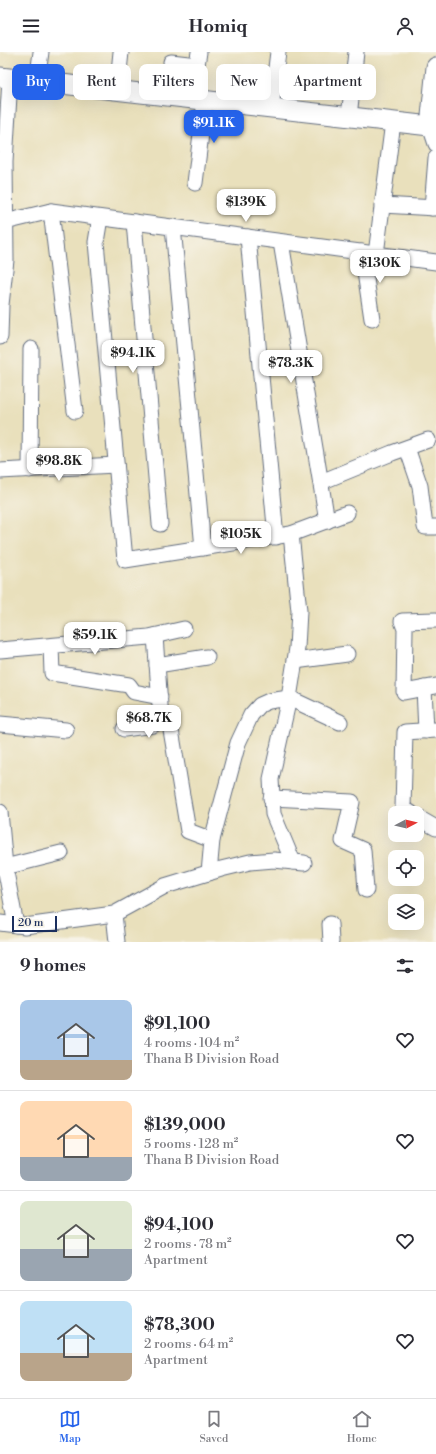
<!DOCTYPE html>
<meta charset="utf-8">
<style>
:root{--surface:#fff;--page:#f2f2f3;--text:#2b2b33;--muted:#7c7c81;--line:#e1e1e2;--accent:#2563eb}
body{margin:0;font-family:"Libre Bodoni",serif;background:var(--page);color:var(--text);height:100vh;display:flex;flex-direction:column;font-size:15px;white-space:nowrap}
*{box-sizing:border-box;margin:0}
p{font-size:13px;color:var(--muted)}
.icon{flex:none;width:22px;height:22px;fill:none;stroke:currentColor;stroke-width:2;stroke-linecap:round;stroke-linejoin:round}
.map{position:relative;height:890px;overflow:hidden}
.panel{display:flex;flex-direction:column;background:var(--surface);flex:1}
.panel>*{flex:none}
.top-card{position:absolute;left:12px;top:12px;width:412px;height:36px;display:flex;gap:8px}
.needle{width:26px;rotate:83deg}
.buttons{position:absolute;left:388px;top:754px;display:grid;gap:8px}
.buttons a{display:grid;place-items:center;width:36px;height:36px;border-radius:8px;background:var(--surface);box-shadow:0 4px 16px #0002;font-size:20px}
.scale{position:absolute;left:12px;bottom:10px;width:45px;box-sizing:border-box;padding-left:4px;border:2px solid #1b2f5e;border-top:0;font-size:11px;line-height:14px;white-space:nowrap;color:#1b2f5e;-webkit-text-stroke:3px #f7f3e8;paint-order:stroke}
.price{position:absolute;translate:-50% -34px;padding:0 9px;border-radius:8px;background:#fff;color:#222;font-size:13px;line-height:26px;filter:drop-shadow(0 1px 2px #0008)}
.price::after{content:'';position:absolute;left:50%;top:24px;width:12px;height:9px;margin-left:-6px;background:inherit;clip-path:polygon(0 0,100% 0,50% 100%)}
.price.selected{background:var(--accent);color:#fff}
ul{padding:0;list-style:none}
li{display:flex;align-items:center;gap:12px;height:100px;padding:0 20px}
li+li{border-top:1px solid var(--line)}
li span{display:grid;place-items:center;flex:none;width:112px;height:80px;border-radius:8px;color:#555}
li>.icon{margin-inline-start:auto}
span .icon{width:48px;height:48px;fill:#fffc;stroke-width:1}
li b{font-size:17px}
h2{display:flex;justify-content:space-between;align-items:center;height:48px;padding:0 20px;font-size:17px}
.chip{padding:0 14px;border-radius:8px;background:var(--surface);box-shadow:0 4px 16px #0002;font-size:14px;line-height:36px}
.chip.selected{background:var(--accent);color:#fff}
header{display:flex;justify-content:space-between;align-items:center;height:52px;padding:0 20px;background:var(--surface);font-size:18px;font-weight:700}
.dock{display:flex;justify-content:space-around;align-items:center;height:56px;border-top:1px solid var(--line);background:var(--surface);font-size:11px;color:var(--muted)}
.dock a{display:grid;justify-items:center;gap:2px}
.dock .selected{color:var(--accent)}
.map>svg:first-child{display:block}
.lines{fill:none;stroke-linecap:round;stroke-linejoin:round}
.minor-casing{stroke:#636d7f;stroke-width:17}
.tertiary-casing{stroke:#636d7f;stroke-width:21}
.minor{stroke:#fff;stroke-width:15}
.tertiary{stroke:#fff;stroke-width:19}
</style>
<header><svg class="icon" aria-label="menu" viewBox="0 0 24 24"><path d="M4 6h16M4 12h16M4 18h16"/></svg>Homiq<svg class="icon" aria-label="person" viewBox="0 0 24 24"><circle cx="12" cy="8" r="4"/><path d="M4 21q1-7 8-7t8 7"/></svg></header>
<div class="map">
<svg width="436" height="890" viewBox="0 0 436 890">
<rect width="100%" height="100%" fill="#f7f3e8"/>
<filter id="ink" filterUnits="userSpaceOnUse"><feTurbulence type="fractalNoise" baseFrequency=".025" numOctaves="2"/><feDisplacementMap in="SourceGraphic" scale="8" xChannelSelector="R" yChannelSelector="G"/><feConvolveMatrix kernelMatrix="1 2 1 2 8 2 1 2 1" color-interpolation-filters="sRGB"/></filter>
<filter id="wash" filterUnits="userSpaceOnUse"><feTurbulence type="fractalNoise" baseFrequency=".012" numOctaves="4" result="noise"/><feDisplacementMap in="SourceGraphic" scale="16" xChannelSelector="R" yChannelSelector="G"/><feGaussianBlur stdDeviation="0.9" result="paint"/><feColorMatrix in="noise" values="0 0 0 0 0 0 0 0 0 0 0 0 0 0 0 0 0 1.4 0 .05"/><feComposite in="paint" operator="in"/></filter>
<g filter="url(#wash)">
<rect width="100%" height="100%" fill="#e9e0bc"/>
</g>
<g filter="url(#ink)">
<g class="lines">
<defs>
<g id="minor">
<path d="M171 10 197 13 199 0"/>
<path d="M37 30 41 0"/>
<path d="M117 39 121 0"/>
<path d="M271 56 278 0"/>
<path d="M349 65 356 0"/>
<path d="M430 74 436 92"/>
<path d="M195 131 205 49"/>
<path d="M382 153 436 156"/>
<path d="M432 156 436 106"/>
<path d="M51 159 75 359"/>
<path d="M100 166 96 190 125 508 291 482 347 461"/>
<path d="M5 170 51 159 436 210"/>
<path d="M134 170 160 472"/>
<path d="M173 175 203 496"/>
<path d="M248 185 276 485"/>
<path d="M281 190 327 469"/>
<path d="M362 200 372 267"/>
<path d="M376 202 393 70"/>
<path d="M0 285 1 253 6 208 5 110 10 27"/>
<path d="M407 396 420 434 425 475H436"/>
<path d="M30 418 31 297"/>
<path d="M0 419 116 413"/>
<path d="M321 430 392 401 428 388"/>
<path d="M291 482 299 559 297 596 289 646 271 727 273 762 293 810"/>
<path d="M436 568 402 569 405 577 404 640 436 634"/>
<path d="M155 584 161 667 170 672 188 779 212 788"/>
<path d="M51 594 52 621 129 633 134 640 160 645"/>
<path d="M0 598 149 585 184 577"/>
<path d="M295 609 347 602"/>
<path d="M157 613 207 605"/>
<path d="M424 636 426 679"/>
<path d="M0 672 66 678"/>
<path d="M124 677 153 673 161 667"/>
<path d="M271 746 352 750 343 789 363 798 366 838"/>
<path d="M0 760 5 815 16 873"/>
<path d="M411 761 403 756 405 680 436 678"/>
<path d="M417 765 436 776"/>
<path d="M5 815 61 801"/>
<path d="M209 821 212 788 238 691 251 663 260 653 269 649 289 646 340 670"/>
<path d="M114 862 117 890"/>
<path d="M0 871 25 874 114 862 165 834 221 817 250 810 274 808 304 811"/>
<path d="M330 872 331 890"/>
</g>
<path id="tertiary" d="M0 25 430 74 436 15"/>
</defs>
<use href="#minor" class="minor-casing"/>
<use href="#tertiary" class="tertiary-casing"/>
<use href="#minor" class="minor"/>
<use href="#tertiary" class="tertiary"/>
</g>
</g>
</svg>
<div class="buttons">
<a><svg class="needle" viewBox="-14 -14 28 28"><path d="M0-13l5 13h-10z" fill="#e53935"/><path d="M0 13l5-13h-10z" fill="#7c7c81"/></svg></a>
<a><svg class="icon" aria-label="locate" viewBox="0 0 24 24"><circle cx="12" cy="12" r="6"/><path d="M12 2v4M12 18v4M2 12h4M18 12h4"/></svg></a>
<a><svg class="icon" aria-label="layers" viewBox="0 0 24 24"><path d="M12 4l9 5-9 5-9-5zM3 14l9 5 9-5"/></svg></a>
</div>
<div class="scale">20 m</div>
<b class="price selected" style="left:214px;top:92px">$91.1K</b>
<b class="price" style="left:246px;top:171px">$139K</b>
<b class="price" style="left:380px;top:232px">$130K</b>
<b class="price" style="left:133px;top:322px">$94.1K</b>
<b class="price" style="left:291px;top:332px">$78.3K</b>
<b class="price" style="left:59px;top:430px">$98.8K</b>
<b class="price" style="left:241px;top:503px">$105K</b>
<b class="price" style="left:95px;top:604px">$59.1K</b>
<b class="price" style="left:149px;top:687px">$68.7K</b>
<div class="top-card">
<a class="chip selected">Buy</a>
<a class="chip">Rent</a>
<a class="chip">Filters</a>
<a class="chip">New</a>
<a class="chip">Apartment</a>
</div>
</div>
<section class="panel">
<h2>9 homes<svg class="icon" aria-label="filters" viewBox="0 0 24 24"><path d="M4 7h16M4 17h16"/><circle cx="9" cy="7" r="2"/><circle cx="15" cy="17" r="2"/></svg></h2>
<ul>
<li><span style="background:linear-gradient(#a9c7e8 75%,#b9a48a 0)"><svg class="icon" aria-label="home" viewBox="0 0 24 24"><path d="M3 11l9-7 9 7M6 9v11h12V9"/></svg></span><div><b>$91,100</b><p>4 rooms · 104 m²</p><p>Thana B Division Road</p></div><svg class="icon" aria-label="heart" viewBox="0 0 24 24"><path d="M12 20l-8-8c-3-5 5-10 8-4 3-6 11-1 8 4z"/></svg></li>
<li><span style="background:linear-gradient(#ffd9b3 70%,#9aa5b1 0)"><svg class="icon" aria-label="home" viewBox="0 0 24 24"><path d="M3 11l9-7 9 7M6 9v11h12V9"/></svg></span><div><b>$139,000</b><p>5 rooms · 128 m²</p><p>Thana B Division Road</p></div><svg class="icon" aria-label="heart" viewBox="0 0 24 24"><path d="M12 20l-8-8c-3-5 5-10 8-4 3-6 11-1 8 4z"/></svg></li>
<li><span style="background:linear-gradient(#dfe7d0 60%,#9aa5b1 0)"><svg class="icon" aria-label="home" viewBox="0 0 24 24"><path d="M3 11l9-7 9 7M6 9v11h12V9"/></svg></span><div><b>$94,100</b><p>2 rooms · 78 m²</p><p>Apartment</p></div><svg class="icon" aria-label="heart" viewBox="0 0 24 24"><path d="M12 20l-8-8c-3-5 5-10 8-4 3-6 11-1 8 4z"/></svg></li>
<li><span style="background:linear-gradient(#bfe0f5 65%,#b9a48a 0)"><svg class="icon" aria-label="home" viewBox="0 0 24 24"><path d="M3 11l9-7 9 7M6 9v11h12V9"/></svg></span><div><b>$78,300</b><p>2 rooms · 64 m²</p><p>Apartment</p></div><svg class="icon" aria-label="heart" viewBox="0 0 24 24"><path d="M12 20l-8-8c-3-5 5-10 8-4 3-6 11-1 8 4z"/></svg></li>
</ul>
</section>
<nav class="dock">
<a class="selected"><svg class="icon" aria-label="map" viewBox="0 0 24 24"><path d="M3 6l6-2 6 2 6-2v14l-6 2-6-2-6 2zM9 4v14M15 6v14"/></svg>Map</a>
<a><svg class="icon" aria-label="saved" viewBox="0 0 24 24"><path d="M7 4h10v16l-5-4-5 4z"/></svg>Saved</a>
<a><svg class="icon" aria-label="home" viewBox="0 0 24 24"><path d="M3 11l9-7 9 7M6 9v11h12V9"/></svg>Home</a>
</nav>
